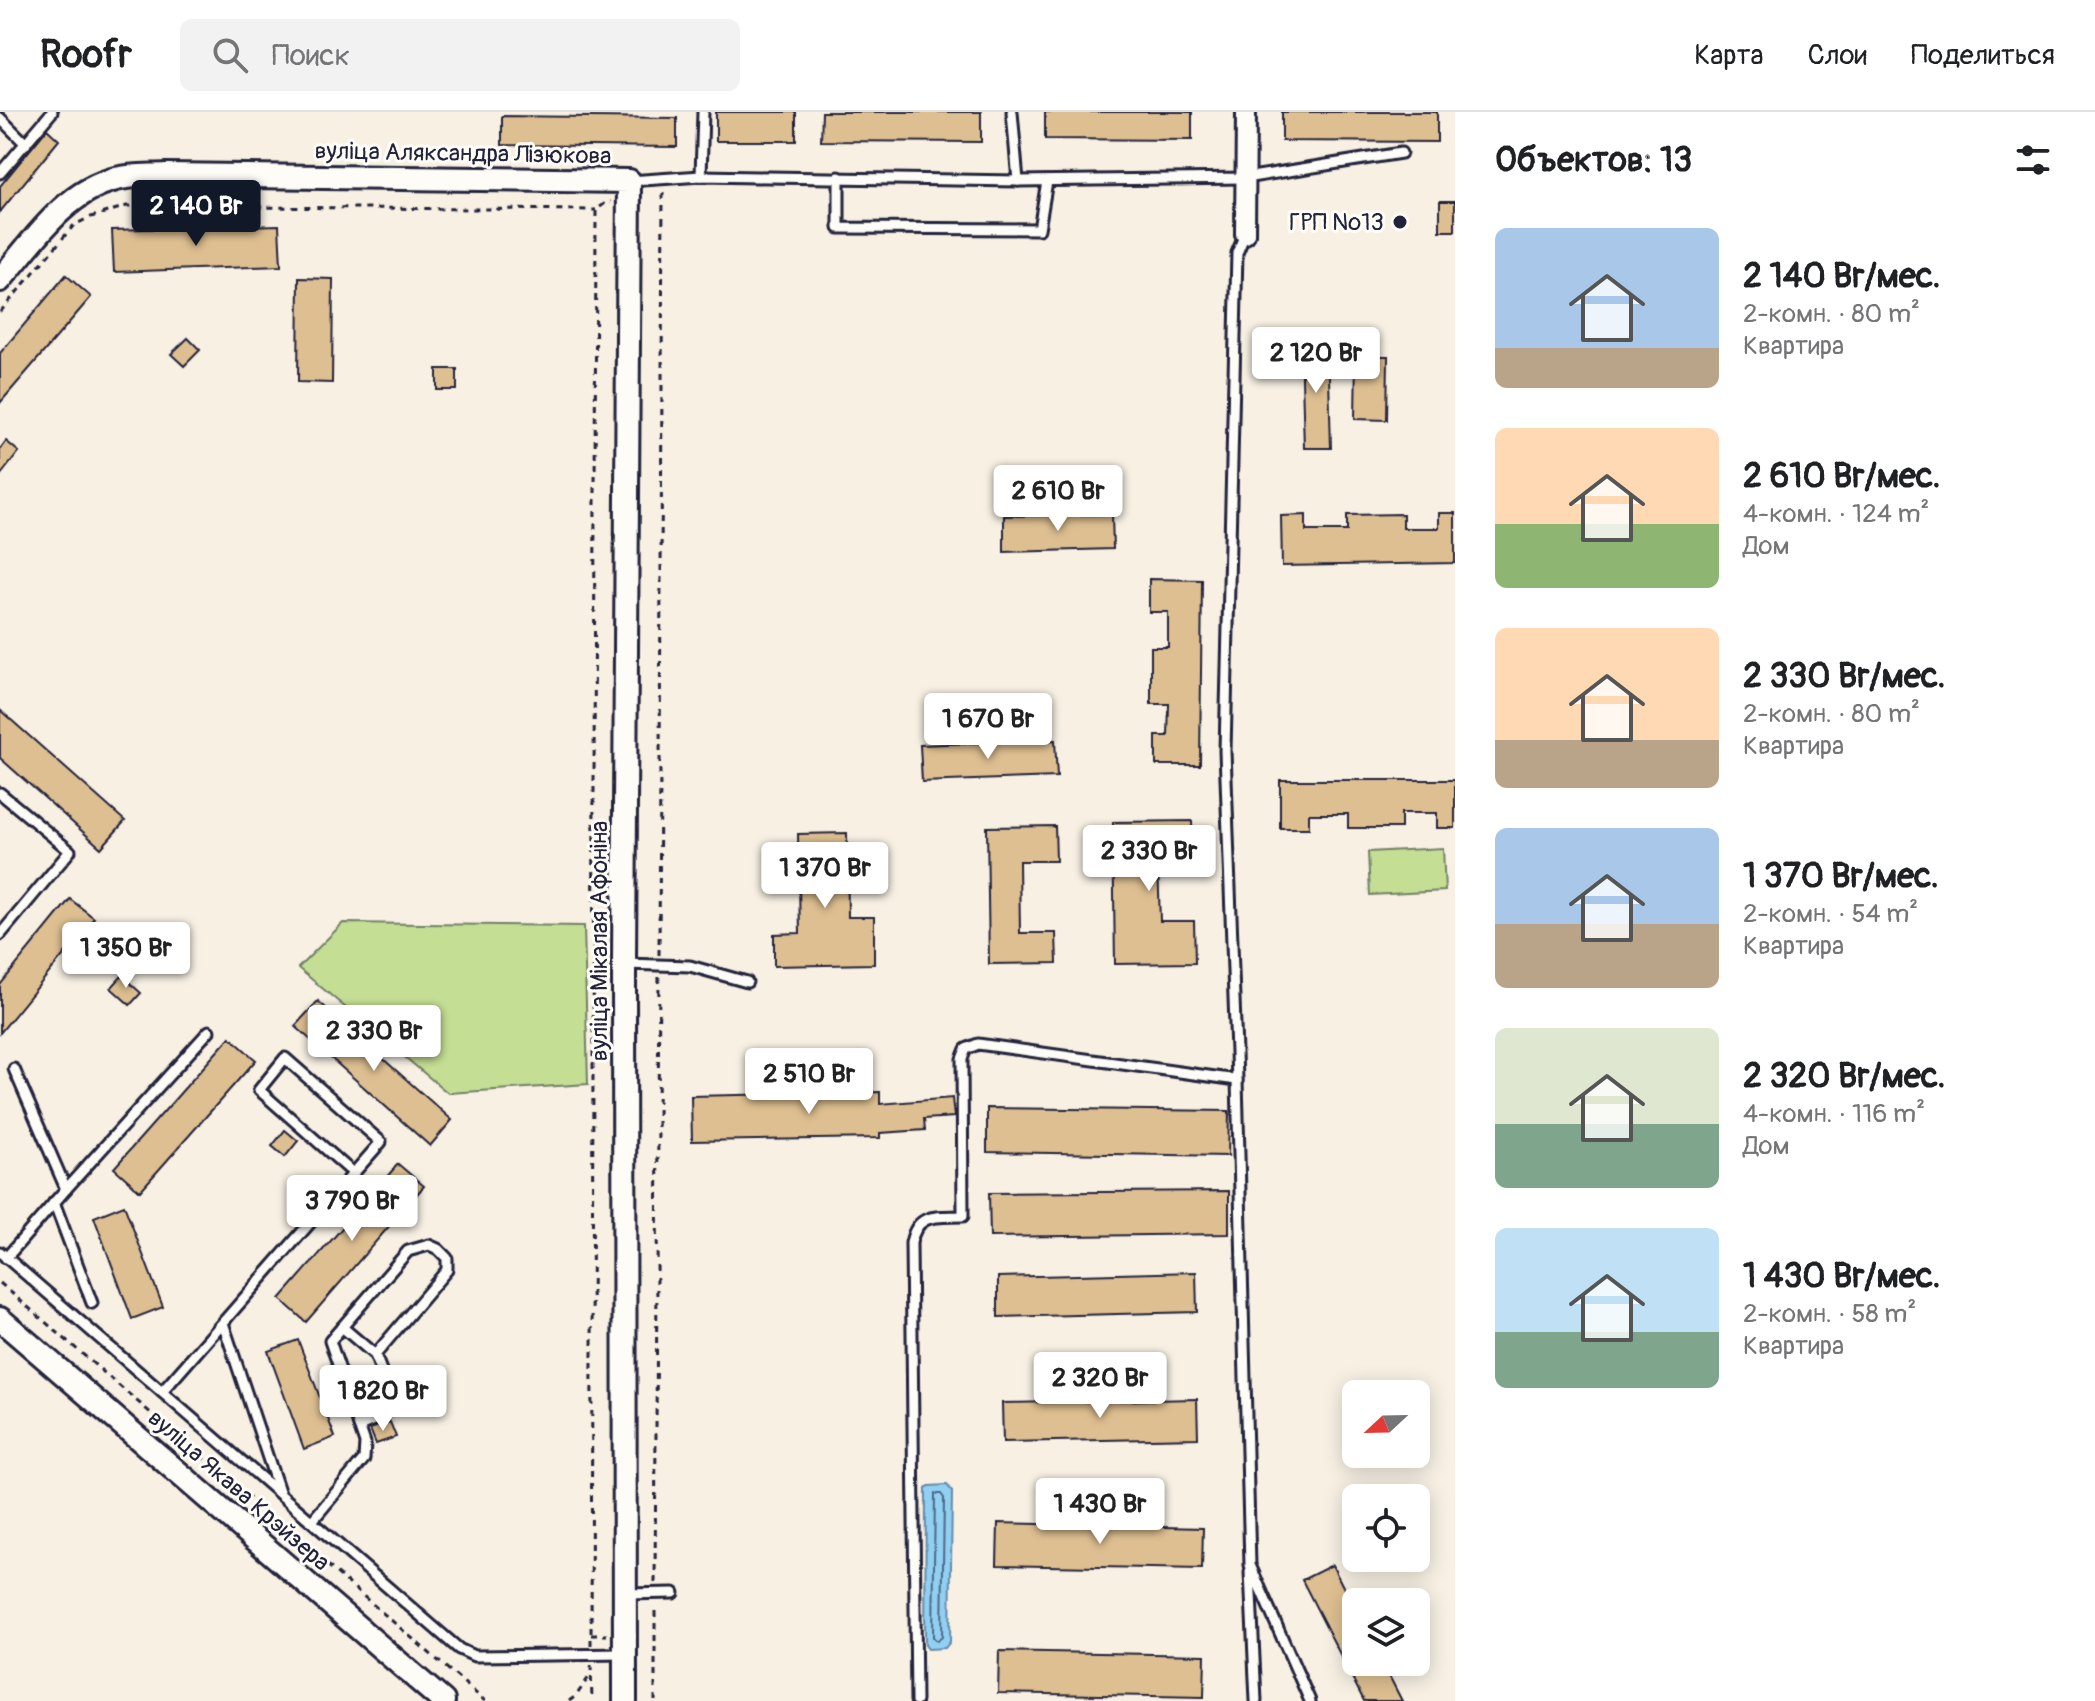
<!DOCTYPE html>
<html lang="ru">
<meta charset="utf-8">
<style>
:root{--surface:#fff;--page:#f2f2f2;--text:#202124;--muted:#757577;--line:#e0e0e0;--accent:#111827}
body{margin:0;font-family:Pangolin,sans-serif;background:var(--page);color:var(--text);height:100vh;display:flex;flex-direction:column;font-size:30px;white-space:nowrap}
*{box-sizing:border-box;margin:0}
p{font-size:26px;color:var(--muted)}
.icon{flex:none;width:44px;height:44px;fill:none;stroke:currentColor;stroke-width:2;stroke-linecap:round;stroke-linejoin:round}
.map{position:relative;flex:1;overflow:hidden}
.drawer{display:flex;flex-direction:column;background:var(--surface);width:640px}
.drawer>*{flex:none}
.needle{width:52px;rotate:248deg}
.controls{position:absolute;left:1342px;top:1268px;display:grid;gap:16px}
.controls a{display:grid;place-items:center;width:88px;height:88px;border-radius:12px;background:var(--surface);box-shadow:0 4px 20px #0003;font-size:40px}
.price{position:absolute;translate:-50% -68px;padding:0 18px;border-radius:8px;background:#fff;color:#222;font-size:26px;line-height:52px;filter:drop-shadow(0 2px 4px #0008)}
.price::after{content:'';position:absolute;left:50%;top:48px;width:24px;height:18px;margin-left:-12px;background:inherit;clip-path:polygon(0 0,100% 0,50% 100%)}
.price.current{background:var(--accent);color:#fff}
ul{padding:0;list-style:none}
li{display:flex;align-items:center;gap:24px;height:200px;padding:0 40px}
li span{display:grid;place-items:center;flex:none;width:224px;height:160px;border-radius:12px;color:#555}
li>.icon{margin-inline-start:auto}
span .icon{width:96px;height:96px;fill:#fffc;stroke-width:1}
li b{font-size:34px}
h2{display:flex;justify-content:space-between;align-items:center;height:96px;padding:0 40px;font-size:34px}
header{display:flex;align-items:center;gap:48px;box-sizing:border-box;height:112px;padding:0 40px;background:var(--surface);border-bottom:2px solid var(--line)}
header strong{font-size:38px}
nav{display:flex;gap:44px;margin-inline-start:auto;font-size:28px}
.search{width:560px;height:72px;background:var(--page);display:flex;align-items:center;gap:20px;box-sizing:border-box;padding:0 28px;border-radius:12px;color:var(--muted);font-size:30px}
main{display:flex;flex:1;min-height:0}
.map>svg:first-child{display:block}
.green{fill:#c4de94;stroke:#738068;stroke-width:2}
.water{fill:#91d0f2;stroke:#658aa9;stroke-width:2}
.lines{fill:none;stroke-linecap:round;stroke-linejoin:round}
.shore{stroke:#4e6884;stroke-width:2}
.building{fill:#debf91;stroke:#22223b;stroke-width:2}
.service-casing{stroke:#22223b;stroke-width:15}
.minor-casing{stroke:#22223b;stroke-width:24}
.tertiary-casing{stroke:#22223b;stroke-width:28}
.path{stroke:#22223b;stroke-width:3;stroke-dasharray:6 6;stroke-linecap:butt}
.service{stroke:#fdfcf7;stroke-width:9}
.minor{stroke:#fdfcf7;stroke-width:18}
.tertiary{stroke:#fdfcf7;stroke-width:22}
.poi-dot{fill:#22223b;stroke:#fdfcf7;stroke-width:3}
.labels{text-anchor:middle;stroke-width:6;stroke-linejoin:round;paint-order:stroke}
.street-label{font-size:24px;fill:#22223b;stroke:#fdfcf7}
.poi-label{font-size:24px;fill:#22223b;stroke:#fdfcf7;text-anchor:end}
</style>
<header>
<strong>Roofr</strong>
<div class="search"><svg class="icon" aria-label="search" viewBox="0 0 24 24"><circle cx="10" cy="10" r="6"/><path d="M15 15l6 6"/></svg>Поиск</div>
<nav><a>Карта</a><a>Слои</a><a>Поделиться</a></nav>
</header>
<main>
<div class="map">
<svg width="1455" height="1589" viewBox="0 0 1455 1589">
<rect width="100%" height="100%" fill="#f7f0e3"/>
<filter id="ink" filterUnits="userSpaceOnUse"><feTurbulence type="fractalNoise" baseFrequency=".0125" numOctaves="2"/><feDisplacementMap in="SourceGraphic" scale="16" xChannelSelector="R" yChannelSelector="G"/><feConvolveMatrix kernelMatrix="1 2 1 2 8 2 1 2 1" color-interpolation-filters="sRGB"/></filter>
<g filter="url(#ink)">
<g class="green">
<path d="M1443 736 1445 779 1370 783 1368 740Z"/>
<path d="M343 811 584 814 588 972 448 981 298 856Z"/>
</g>
<path class="water" d="M947 1373 952 1379 950 1530 945 1536 928 1537 925 1533 926 1377 929 1374Z"/>
<g class="lines">
<path class="shore" d="M935 1382H941L944 1386 942 1525 937 1529 933 1525Z"/>
</g>
<g class="building">
<rect x="716" y="0" width="80" height="29"/>
<path d="M822 0H981V30L821 29Z"/>
<path d="M1045 0H1192V28L1045 27Z"/>
<path d="M1282 0H1437V30L1282 29Z"/>
<path d="M502 4 677 6V35L502 33Z"/>
<path d="M47 17 59 28 0 100V74Z"/>
<rect x="1440" y="89" width="15" height="30"/>
<path d="M279 113 281 154 114 160 112 118Z"/>
<path d="M66 163 91 185 0 291V241Z"/>
<path d="M299 166 333 167 332 271 298 270Z"/>
<path d="M188 226 200 238 184 254 171 242Z"/>
<path d="M1328 230 1331 336H1304L1301 231Z"/>
<path d="M1356 244H1388L1387 308 1355 307Z"/>
<rect x="437" y="257" width="20" height="21"/>
<path d="M6 329 19 340 0 364V337Z"/>
<path d="M1439 401H1455V451L1282 454 1281 404 1306 403V419H1347V403L1403 402V416H1439Z"/>
<path d="M1112 402 1113 437 1004 440V404Z"/>
<path d="M1149 467 1202 468 1200 653H1156V624H1168L1169 592H1151V535H1168V500H1149Z"/>
<path d="M0 598 125 709 101 736 0 646Z"/>
<path d="M1055 628 1057 665 922 670 920 633Z"/>
<path d="M1280 668H1455V716H1437V701H1401V716H1348V702H1309V716H1280Z"/>
<path d="M1192 709 1193 751 1158 752 1160 809H1194L1195 851 1115 852 1113 710Z"/>
<path d="M1055 714 1056 749H1019L1020 821H1056L1057 851 989 852 987 715Z"/>
<path d="M847 721 848 805H874V852L774 854V822L800 821 798 722Z"/>
<path d="M70 787 94 806 0 921V873Z"/>
<path d="M122 864 141 881 130 893 111 876Z"/>
<path d="M318 889 452 1008 430 1034 295 914Z"/>
<path d="M230 925 256 948 140 1079 114 1056Z"/>
<path d="M880 980V992L952 986 954 1005 924 1007 925 1018 880 1021V1026L692 1029 691 984Z"/>
<path d="M987 996 1229 999 1228 1044 987 1040Z"/>
<path d="M285 1018 298 1029 285 1045 272 1034Z"/>
<path d="M398 1052 424 1074 306 1210 280 1187Z"/>
<path d="M1229 1079V1122L990 1125 989 1081Z"/>
<path d="M124 1093 163 1195 132 1207 94 1105Z"/>
<path d="M1196 1160 1197 1200 998 1205V1165Z"/>
<path d="M298 1228 335 1325 304 1337 268 1239Z"/>
<path d="M1197 1287 1198 1326 1003 1330 1002 1291Z"/>
<path d="M390 1310 396 1325 376 1332 370 1317Z"/>
<path d="M998 1411 1203 1416 1202 1457 997 1453Z"/>
<path d="M1332 1453 1356 1500V1550H1382L1402 1589H1364L1302 1468Z"/>
<path d="M999 1539 1205 1543 1204 1585 998 1581Z"/>
</g>
<g class="lines">
<defs>
<g id="service">
<path d="M1012 0 1018 69"/>
<path d="M0 6 26 32"/>
<path d="M0 61 52 0"/>
<path d="M701 64 703 0"/>
<path d="M839 65V116L1039 117 1047 69"/>
<path d="M629 69 701 64 1018 69 1245 66 1401 41"/>
<path d="M0 681 70 739 0 823"/>
<path d="M625 852 690 854 747 870"/>
<path d="M1237 968 1250 1453 1310 1589"/>
<path d="M66 1077 209 919"/>
<path d="M54 1090 92 1191"/>
<path d="M0 1140 459 1537 474 1544 625 1542"/>
<path d="M6 1146 66 1077 14 957"/>
<path d="M223 1211 280 1382"/>
<path d="M342 1215 375 1243 394 1292 383 1304 359 1314"/>
<path d="M162 1280 381 1030 285 946 259 978 353 1061"/>
<path d="M312 1409 364 1347 365 1331 330 1229 408 1139 429 1133 438 1137 447 1146V1158L375 1243"/>
<path d="M1250 1460 1256 1589"/>
<path d="M625 1482 674 1481"/>
<path d="M916 1589 911 1131C917 1100 937 1105 963 1104L962 947 966 937 978 932 1237 968 1225 639 1237 141 1245 122"/>
</g>
<path id="minor" d="M1245 122 1246 0"/>
<g id="tertiary">
<path d="M0 168C32 131 65 79 116 67 131 63 150 64 166 63L629 69 624 852 625 1589"/>
<path d="M0 1207 443 1589"/>
</g>
</defs>
<use href="#service" class="service-casing"/>
<use href="#minor" class="minor-casing"/>
<use href="#tertiary" class="tertiary-casing"/>
<g class="path">
<path d="M0 200 74 113 91 105 127 94 596 98"/>
<path d="M659 843 663 78"/>
<path d="M0 1171 485 1589"/>
<path d="M655 1471 659 862"/>
<path d="M591 1523H607"/>
<path d="M591 1533 596 98 607 90H611"/>
<path d="M591 1553 592 1589"/>
<path d="M569 1589 576 1584 591 1562"/>
<path d="M655 1589V1494"/>
</g>
<use href="#service" class="service"/>
<use href="#minor" class="minor"/>
<use href="#tertiary" class="tertiary"/>
</g>
</g>
<circle class="poi-dot" cx="1400" cy="110" r="8"/>
<g class="labels">
<g class="street-label">
<text transform="translate(463 41) rotate(1)" y="8">вуліца Аляксандра Лізюкова</text>
<text transform="translate(599 829) rotate(-90)" y="8">вуліца Мікалая Афоніна</text>
<text transform="translate(239 1378) rotate(41)" y="8">вуліца Якава Крэйзера</text>
</g>
<g class="poi-label">
<text x="1384" y="118">ГРП №13</text>
</g>
</g>
</svg>
<div class="controls">
<a><svg class="needle" viewBox="-14 -14 28 28"><path d="M0-13l5 13h-10z" fill="#e53935"/><path d="M0 13l5-13h-10z" fill="#757577"/></svg></a>
<a><svg class="icon" aria-label="locate" viewBox="0 0 24 24"><circle cx="12" cy="12" r="6"/><path d="M12 2v4M12 18v4M2 12h4M18 12h4"/></svg></a>
<a><svg class="icon" aria-label="layers" viewBox="0 0 24 24"><path d="M12 4l9 5-9 5-9-5zM3 14l9 5 9-5"/></svg></a>
</div>
<b class="price current" style="left:196px;top:136px">2 140 Br</b>
<b class="price" style="left:1316px;top:283px">2 120 Br</b>
<b class="price" style="left:1058px;top:421px">2 610 Br</b>
<b class="price" style="left:988px;top:649px">1 670 Br</b>
<b class="price" style="left:1149px;top:781px">2 330 Br</b>
<b class="price" style="left:825px;top:798px">1 370 Br</b>
<b class="price" style="left:126px;top:878px">1 350 Br</b>
<b class="price" style="left:374px;top:961px">2 330 Br</b>
<b class="price" style="left:809px;top:1004px">2 510 Br</b>
<b class="price" style="left:352px;top:1131px">3 790 Br</b>
<b class="price" style="left:1100px;top:1308px">2 320 Br</b>
<b class="price" style="left:383px;top:1321px">1 820 Br</b>
<b class="price" style="left:1100px;top:1434px">1 430 Br</b>
</div>
<section class="drawer">
<h2>Объектов: 13<svg class="icon" aria-label="filters" viewBox="0 0 24 24"><path d="M4 7h16M4 17h16"/><circle cx="9" cy="7" r="2"/><circle cx="15" cy="17" r="2"/></svg></h2>
<ul>
<li><span style="background:linear-gradient(#a9c7e8 75%,#b9a48a 0)"><svg class="icon" aria-label="home" viewBox="0 0 24 24"><path d="M3 11l9-7 9 7M6 9v11h12V9"/></svg></span><div><b>2 140 Br/мес.</b><p>2-комн. · 80 m²</p><p>Квартира</p></div></li>
<li><span style="background:linear-gradient(#ffd9b3 60%,#8fb573 0)"><svg class="icon" aria-label="home" viewBox="0 0 24 24"><path d="M3 11l9-7 9 7M6 9v11h12V9"/></svg></span><div><b>2 610 Br/мес.</b><p>4-комн. · 124 m²</p><p>Дом</p></div></li>
<li><span style="background:linear-gradient(#ffd9b3 70%,#b9a48a 0)"><svg class="icon" aria-label="home" viewBox="0 0 24 24"><path d="M3 11l9-7 9 7M6 9v11h12V9"/></svg></span><div><b>2 330 Br/мес.</b><p>2-комн. · 80 m²</p><p>Квартира</p></div></li>
<li><span style="background:linear-gradient(#a9c7e8 60%,#b9a48a 0)"><svg class="icon" aria-label="home" viewBox="0 0 24 24"><path d="M3 11l9-7 9 7M6 9v11h12V9"/></svg></span><div><b>1 370 Br/мес.</b><p>2-комн. · 54 m²</p><p>Квартира</p></div></li>
<li><span style="background:linear-gradient(#dfe7d0 60%,#7fa58c 0)"><svg class="icon" aria-label="home" viewBox="0 0 24 24"><path d="M3 11l9-7 9 7M6 9v11h12V9"/></svg></span><div><b>2 320 Br/мес.</b><p>4-комн. · 116 m²</p><p>Дом</p></div></li>
<li><span style="background:linear-gradient(#bfe0f5 65%,#7fa58c 0)"><svg class="icon" aria-label="home" viewBox="0 0 24 24"><path d="M3 11l9-7 9 7M6 9v11h12V9"/></svg></span><div><b>1 430 Br/мес.</b><p>2-комн. · 58 m²</p><p>Квартира</p></div></li>
</ul>
</section>
</main>
